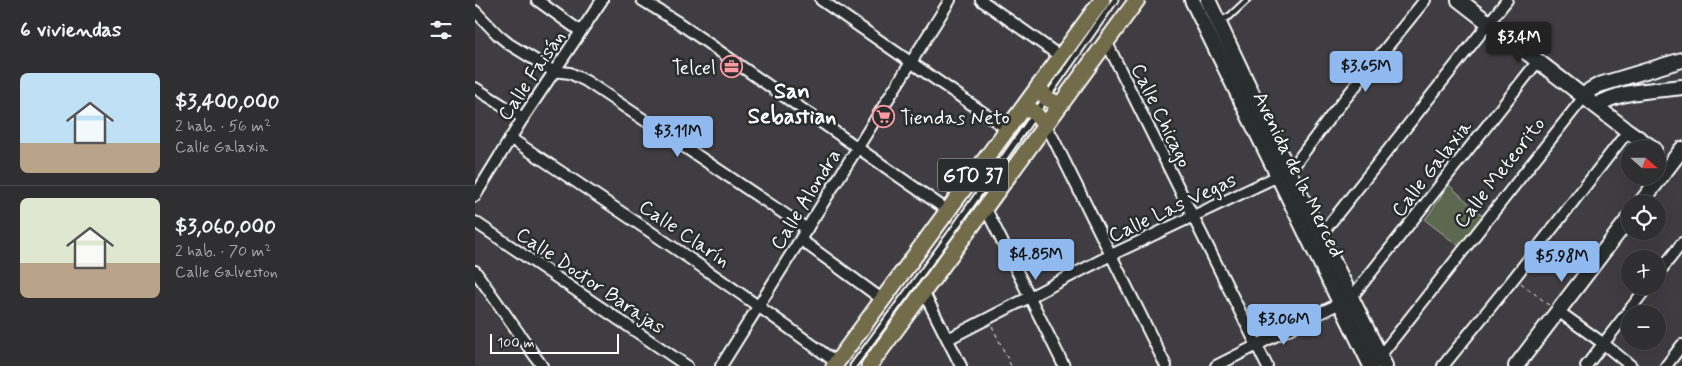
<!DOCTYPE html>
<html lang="es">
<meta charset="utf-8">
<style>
:root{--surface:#2f2e31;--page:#373639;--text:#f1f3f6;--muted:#a7a8ab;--line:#4a4a4d;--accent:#90b9f0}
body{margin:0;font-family:Mynerve,sans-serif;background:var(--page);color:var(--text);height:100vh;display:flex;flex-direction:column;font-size:19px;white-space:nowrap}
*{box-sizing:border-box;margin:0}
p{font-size:16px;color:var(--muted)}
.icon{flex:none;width:28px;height:28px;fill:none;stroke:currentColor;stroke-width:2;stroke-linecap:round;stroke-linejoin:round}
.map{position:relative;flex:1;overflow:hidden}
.details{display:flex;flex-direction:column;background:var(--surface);width:475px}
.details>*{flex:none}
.needle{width:32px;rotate:111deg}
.tools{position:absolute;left:1146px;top:140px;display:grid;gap:10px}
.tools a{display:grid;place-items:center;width:45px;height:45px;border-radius:50%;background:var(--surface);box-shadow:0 5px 20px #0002,0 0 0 1px var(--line);font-size:25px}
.scale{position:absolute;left:15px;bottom:12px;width:129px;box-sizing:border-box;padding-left:5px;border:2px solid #fff;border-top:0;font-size:14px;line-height:18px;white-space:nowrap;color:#fff;-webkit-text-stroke:4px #2a2d2e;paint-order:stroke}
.price{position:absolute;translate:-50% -42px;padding:0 11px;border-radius:5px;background:var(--accent);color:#111;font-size:16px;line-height:32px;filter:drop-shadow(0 1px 2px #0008)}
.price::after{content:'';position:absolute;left:50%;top:30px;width:15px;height:11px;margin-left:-8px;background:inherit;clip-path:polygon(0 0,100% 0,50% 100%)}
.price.selected{background:#222;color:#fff}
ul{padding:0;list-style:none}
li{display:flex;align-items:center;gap:15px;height:125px;padding:0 20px}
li+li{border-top:1px solid var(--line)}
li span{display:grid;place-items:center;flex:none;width:140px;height:100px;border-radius:8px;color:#555}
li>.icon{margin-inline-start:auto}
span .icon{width:60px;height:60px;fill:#fffc;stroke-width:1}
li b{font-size:21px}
h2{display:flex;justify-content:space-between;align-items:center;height:60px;padding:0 20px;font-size:21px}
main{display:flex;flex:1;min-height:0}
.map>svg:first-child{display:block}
.green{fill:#5c674f;stroke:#aeb3a7}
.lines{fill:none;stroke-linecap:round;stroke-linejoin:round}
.lane-casing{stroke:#fff;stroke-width:9}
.street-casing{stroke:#fff;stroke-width:14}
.secondary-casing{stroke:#fff;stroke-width:18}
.primary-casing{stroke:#fff;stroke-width:19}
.path{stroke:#fff;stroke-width:1;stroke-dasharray:4 4;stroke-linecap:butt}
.lane{stroke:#2a2d2e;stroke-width:5}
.street{stroke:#2a2d2e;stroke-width:10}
.secondary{stroke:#2a2d2e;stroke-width:14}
.primary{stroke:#726c4b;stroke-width:15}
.labels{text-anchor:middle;stroke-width:5;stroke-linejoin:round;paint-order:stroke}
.shield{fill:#2a2d2e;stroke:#bfc0c0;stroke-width:1}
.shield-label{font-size:19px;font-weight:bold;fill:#fff}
.poi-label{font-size:20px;fill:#fff;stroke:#2a2d2e;text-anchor:end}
.street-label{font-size:20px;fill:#fff;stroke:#2a2d2e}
.quarter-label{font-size:22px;font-weight:bold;fill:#fff;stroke:#2a2d2e}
</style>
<main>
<section class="details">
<h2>6 viviendas<svg class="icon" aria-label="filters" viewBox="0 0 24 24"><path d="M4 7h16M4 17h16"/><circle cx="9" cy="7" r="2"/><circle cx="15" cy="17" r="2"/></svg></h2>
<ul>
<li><span style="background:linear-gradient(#bfe0f5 70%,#b9a48a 0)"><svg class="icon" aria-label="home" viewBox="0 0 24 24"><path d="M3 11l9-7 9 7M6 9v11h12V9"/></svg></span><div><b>$3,400,000</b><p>2 hab. · 56 m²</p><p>Calle Galaxia</p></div></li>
<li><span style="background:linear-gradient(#dfe7d0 65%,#b9a48a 0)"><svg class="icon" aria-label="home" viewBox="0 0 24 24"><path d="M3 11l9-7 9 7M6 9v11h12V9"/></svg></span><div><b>$3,060,000</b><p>2 hab. · 70 m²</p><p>Calle Galveston</p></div></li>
</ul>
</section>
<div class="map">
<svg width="1207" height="366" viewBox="0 0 1207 366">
<rect width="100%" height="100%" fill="#3f3d41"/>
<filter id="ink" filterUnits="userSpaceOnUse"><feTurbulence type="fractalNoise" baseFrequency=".02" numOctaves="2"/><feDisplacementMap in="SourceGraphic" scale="10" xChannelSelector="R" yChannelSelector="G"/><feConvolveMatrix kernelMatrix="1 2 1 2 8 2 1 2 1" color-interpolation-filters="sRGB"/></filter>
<g filter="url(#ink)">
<path class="green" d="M974 185 1008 216 984 246 950 220Z"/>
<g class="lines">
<defs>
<g id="lane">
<path d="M745 21 755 16 772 0"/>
<path d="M378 366 474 236 640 0"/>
</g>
<g id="street">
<path d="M62 0 105 31"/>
<path d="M167 0 204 23 472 210"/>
<path d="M346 0 532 129"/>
<path d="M506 0 586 57"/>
<path d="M0 11 23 35 34 44 78 71 95 73 111 81 332 229"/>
<path d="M631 41 792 366"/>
<path d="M0 88 48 118"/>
<path d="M570 125 577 136 691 366"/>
<path d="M35 138C145 211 255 284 362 363"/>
<path d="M814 172 856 116 950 0"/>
<path d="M0 196 48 118 127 0"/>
<path d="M510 207 589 366"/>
<path d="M0 222 212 366"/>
<path d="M845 236 1032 0"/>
<path d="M326 240 408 300"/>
<path d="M0 271 67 366"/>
<path d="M1182 275 1207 243"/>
<path d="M448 291 486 366"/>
<path d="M876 298 1063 61"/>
<path d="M1083 311 1129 344 1156 366"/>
<path d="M473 339 636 255 803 176"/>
<path d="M905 356 1109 97"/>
<path d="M246 366 475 0"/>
<path d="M741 366 865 303"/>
<path d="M968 366 1039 278 1153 131"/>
<path d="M1111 366 1173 286"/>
<path d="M1191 366 1207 345"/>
</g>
<g id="secondary">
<path d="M717 0 896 366"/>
<path d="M733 0 814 172 910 366"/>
<path d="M984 0 1153 131 1179 149"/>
<path d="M1109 97 1115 90 1124 85 1207 60"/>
<path d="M1121 106C1144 90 1179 91 1207 87"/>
<path d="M1165 204 1207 149"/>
<path d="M1041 366 1155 217"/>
</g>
<g id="primary">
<path d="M564 86 571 98 585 105"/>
<path d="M548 108 558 111 570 125"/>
<path d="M359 366 627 0"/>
<path d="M394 366 662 0"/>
</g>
</defs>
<use href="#lane" class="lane-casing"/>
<use href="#street" class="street-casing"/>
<use href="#secondary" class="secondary-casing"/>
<use href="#primary" class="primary-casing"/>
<g class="path">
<path d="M1046 283 1074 305"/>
<path d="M517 326 536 366"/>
</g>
<use href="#lane" class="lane"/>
<use href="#street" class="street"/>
<use href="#secondary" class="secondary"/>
<use href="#primary" class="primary"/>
</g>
</g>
<defs>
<symbol id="office-ring" viewBox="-11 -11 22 22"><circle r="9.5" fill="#2a2d2e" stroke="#ff9aa2" stroke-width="1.5"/><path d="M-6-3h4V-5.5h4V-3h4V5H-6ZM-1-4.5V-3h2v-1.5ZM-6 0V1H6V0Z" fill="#ff9aa2"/></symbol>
<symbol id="supermarket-ring" viewBox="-11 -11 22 22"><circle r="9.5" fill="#2a2d2e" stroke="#ff9aa2" stroke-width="1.5"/><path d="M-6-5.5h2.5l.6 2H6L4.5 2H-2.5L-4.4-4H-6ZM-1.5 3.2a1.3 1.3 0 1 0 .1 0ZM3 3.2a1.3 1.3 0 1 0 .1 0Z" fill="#ff9aa2"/></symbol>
</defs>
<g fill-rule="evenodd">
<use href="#office-ring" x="244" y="54" width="25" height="25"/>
<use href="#supermarket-ring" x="396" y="104" width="25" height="25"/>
</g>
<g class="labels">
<rect class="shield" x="463" y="158.5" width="70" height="33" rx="4"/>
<g class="shield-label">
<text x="498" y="182">GTO 37</text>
</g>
<g class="poi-label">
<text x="241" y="74">Telcel</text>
<text x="425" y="124" text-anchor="start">Tiendas Neto</text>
</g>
<g class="street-label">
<text transform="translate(56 75) rotate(-56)" y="7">Calle Faisán</text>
<text transform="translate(687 115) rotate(64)" y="7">Calle Chicago</text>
<text transform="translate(956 168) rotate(-52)" y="7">Calle Galaxia</text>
<text transform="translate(1024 172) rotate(-52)" y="7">Calle Meteorito</text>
<text transform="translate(824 174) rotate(64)" y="7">Avenida de la Merced</text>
<text transform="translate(330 199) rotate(-58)" y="7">Calle Alondra</text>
<text transform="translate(697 207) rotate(-25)" y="7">Calle Las Vegas</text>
<text transform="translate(210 233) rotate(34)" y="7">Calle Clarín</text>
<text transform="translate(116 280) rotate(34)" y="7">Calle Doctor Barajas</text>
</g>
<g class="quarter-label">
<text x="317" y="98">San<tspan x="317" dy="25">Sebastian</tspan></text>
</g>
</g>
</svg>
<div class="tools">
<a><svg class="needle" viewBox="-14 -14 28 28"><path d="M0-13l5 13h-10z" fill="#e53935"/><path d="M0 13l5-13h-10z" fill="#a7a8ab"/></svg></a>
<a><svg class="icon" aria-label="locate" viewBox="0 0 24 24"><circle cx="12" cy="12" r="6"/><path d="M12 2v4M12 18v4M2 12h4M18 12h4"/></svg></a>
<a>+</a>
<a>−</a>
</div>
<div class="scale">100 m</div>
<b class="price selected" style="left:1044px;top:64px">$3.4M</b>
<b class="price" style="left:891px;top:93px">$3.65M</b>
<b class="price" style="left:203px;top:158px">$3.11M</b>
<b class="price" style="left:561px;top:281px">$4.85M</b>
<b class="price" style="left:1087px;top:283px">$5.98M</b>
<b class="price" style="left:809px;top:346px">$3.06M</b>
</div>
</main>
